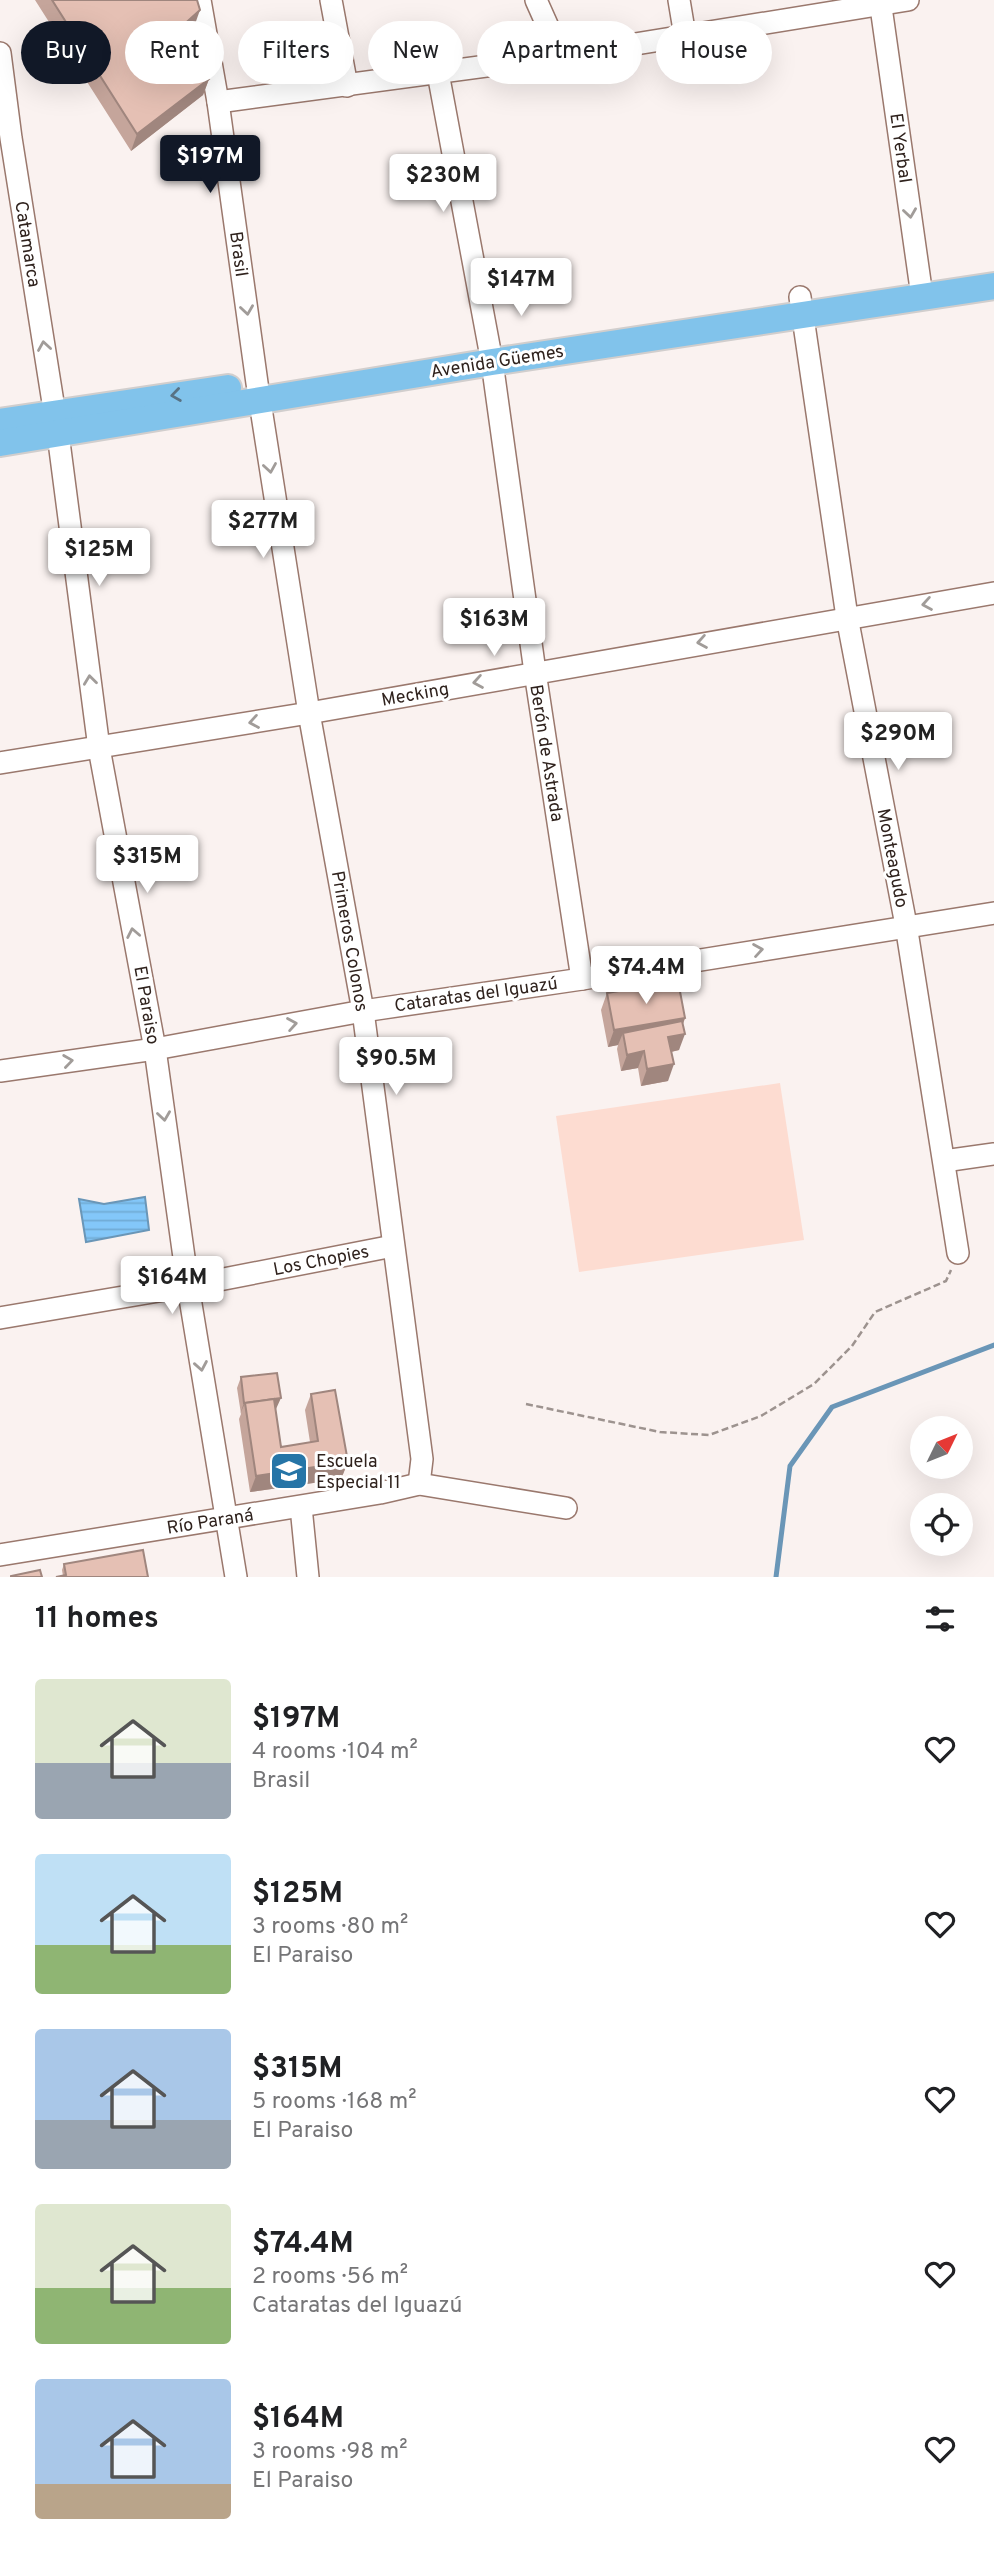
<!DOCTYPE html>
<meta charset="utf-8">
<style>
:root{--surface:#fff;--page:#f2f2f2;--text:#202124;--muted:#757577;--accent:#111827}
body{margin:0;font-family:Overpass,sans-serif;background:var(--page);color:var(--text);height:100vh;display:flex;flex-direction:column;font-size:26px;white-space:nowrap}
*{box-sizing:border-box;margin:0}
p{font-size:23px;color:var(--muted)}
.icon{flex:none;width:38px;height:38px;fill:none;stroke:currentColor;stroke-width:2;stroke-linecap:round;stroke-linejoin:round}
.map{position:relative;height:1577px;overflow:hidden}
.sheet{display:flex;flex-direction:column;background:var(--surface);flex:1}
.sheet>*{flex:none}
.top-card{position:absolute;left:21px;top:21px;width:952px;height:63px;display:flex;gap:14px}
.needle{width:46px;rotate:47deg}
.buttons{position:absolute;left:910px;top:1416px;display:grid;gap:14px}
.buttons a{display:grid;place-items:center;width:63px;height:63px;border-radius:50%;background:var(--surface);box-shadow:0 7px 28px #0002;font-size:35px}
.price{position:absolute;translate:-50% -60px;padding:0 16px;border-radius:7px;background:#fff;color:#222;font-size:23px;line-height:46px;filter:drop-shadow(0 2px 4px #0008)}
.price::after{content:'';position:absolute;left:50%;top:42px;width:21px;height:16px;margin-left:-10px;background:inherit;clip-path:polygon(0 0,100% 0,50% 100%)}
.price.current{background:var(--accent);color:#fff}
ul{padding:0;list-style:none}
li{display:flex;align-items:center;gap:21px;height:175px;padding:0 35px}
li span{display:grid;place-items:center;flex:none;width:196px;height:140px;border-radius:7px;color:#555}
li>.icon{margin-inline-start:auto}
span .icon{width:84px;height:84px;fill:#fffc;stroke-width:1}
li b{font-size:30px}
h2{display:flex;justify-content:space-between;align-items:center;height:84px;padding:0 35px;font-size:30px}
.tag{padding:0 24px;border-radius:32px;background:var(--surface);box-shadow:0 7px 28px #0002;font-size:24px;line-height:63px}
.tag.current{background:var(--accent);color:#fff}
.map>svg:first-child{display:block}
.pitch{fill:#fddcd1}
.water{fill:url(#water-rules);stroke:#6a96b7;stroke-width:2}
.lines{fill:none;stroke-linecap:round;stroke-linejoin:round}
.stream{stroke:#6a96b7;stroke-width:5}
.minor-casing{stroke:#9a786d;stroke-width:24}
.major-casing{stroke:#d1cecd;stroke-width:30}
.path{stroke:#9d938f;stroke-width:2.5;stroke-dasharray:7 3.5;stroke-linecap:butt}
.minor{stroke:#fff;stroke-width:21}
.major{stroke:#81c3eb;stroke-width:26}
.wall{fill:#c5a59b}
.shaded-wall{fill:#a0867e}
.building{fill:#e5c0b4;stroke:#a0867e;stroke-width:2}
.oneway{stroke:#a19c99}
.oneway2{stroke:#587284}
.labels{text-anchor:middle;stroke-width:6;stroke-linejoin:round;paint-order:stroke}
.street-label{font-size:18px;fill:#2f221d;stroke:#fff}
.poi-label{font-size:18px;fill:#2f221d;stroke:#fff;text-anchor:start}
</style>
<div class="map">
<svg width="994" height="1577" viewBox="0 0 994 1577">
<defs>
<pattern id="water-rules" width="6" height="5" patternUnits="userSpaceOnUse" patternTransform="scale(1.75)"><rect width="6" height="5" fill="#83c7f9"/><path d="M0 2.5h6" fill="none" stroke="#71abd5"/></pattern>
</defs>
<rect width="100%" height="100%" fill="#faf2f0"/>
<path class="pitch" d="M780 1083 804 1240 579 1272 556 1116Z"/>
<path class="water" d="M145 1197 149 1230 86 1242 79 1199 104 1204Z"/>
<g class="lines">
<path class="stream" d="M776 1577 790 1466 832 1407 994 1345"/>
<defs>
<g id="minor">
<path d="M200 0 218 102 257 383 309 713 363 1011 422 1459 419 1484"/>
<path d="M331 0 347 86"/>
<path d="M536 0 561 56"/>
<path d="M679 0 685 36"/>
<path d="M880 0 922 296"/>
<path d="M0 53 11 138 58 434 99 748 155 1049 188 1286 236 1577"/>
<path d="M438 73 492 362 535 672 582 979"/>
<path d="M218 102 561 56 908 0"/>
<path d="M800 297 847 617 906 925 958 1253"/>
<path d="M0 763 309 713 994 593"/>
<path d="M0 1071 155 1049 363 1011 582 979 994 913"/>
<path d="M944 1161 994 1154"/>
<path d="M0 1318 188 1286 393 1246"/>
<path d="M301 1507 308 1577"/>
<path d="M0 1555 380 1493 419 1484 566 1508"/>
</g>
<g id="major">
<path d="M0 422 228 388"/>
<path d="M0 443 492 362 994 286"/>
</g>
</defs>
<use href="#minor" class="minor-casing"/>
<use href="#major" class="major-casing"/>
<path class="path" d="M526 1404 660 1432 709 1435 761 1416 814 1384 852 1346 875 1312 946 1281 951 1270"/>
<use href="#minor" class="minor"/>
<use href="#major" class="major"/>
</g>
<g class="wall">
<path d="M35 0H197L194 27 183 37 209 79 203 95 131 151Z"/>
<path d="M607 993 685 1018 683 1024 679 1050 671 1052 668 1081 641 1086 638 1068 621 1071 617 1049 618 1045 608 1047 601 1010Z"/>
<path d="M241 1377 276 1409H275L281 1447 310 1442 305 1410 311 1394 348 1462 341 1479 250 1492 239 1419 241 1414 237 1388Z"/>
<path d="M143 1550 63 1576 62 1570 64 1564Z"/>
</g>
<g class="shaded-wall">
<path d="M200 10 194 27 173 46 179 29Z"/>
<path d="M209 79 203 95 131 151 137 134Z"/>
<path d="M685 1018 679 1034 623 1033 618 1045 608 1047 614 1030Z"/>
<path d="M685 1034 679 1050 662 1054 668 1037Z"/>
<path d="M644 1051 638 1068 621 1071 627 1055Z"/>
<path d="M674 1064 668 1081 641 1086 647 1069Z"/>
<path d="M281 1398 276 1409 246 1413 245 1403 240 1414 244 1403Z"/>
<path d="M348 1462 341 1479 250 1492 256 1476Z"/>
</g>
<g class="building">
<path d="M52 0H197L200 10 179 29 209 79 137 134Z"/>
<path d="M678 981 685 1018 614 1030 607 993Z"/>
<path d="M682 1021 685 1034 668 1037 674 1064 647 1069 644 1051 627 1055 623 1033Z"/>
<path d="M277 1373 281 1398 244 1403 241 1377Z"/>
<path d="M335 1390 348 1462 256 1476 245 1403 274 1399 281 1447 318 1441 311 1394Z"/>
<path d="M143 1550 148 1577H56L66 1575 64 1564Z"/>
<path d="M40 1570 42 1577H11V1576Z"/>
</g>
<defs><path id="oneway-chevron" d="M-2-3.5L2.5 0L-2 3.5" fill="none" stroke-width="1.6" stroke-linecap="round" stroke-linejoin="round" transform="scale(1.75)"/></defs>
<g class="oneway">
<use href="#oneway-chevron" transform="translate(910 213) rotate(82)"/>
<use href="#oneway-chevron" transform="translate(247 310) rotate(82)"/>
<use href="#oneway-chevron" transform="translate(44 346) rotate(-99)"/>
<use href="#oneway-chevron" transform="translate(270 468) rotate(81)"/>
<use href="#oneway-chevron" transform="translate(927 604) rotate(170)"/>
<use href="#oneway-chevron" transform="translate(702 642) rotate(170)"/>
<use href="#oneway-chevron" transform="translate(90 680) rotate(-97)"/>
<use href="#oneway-chevron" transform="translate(478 682) rotate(170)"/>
<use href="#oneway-chevron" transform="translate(254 722) rotate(170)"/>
<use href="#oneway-chevron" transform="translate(133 933) rotate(-101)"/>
<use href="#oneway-chevron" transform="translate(758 950) rotate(-9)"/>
<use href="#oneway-chevron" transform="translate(292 1024) rotate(-10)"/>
<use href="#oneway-chevron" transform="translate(68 1061) rotate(-8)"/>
<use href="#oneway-chevron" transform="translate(164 1116) rotate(82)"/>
<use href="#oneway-chevron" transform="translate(201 1366) rotate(80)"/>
</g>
<use class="oneway2" href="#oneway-chevron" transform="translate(176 395) rotate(172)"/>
<defs>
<symbol id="school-square" viewBox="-11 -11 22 22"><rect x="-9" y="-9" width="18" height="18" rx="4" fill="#2675a7" stroke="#fff"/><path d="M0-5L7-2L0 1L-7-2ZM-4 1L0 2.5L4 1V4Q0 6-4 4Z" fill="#fff"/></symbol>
</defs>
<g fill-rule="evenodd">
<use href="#school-square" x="267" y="1449" width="44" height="44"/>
</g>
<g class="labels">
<g class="street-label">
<text transform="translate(901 148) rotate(82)" y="6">El Yerbal</text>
<text transform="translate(28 244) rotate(81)" y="6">Catamarca</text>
<text transform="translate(239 254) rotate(82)" y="6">Brasil</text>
<text transform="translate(497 361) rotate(-9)" y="6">Avenida Güemes</text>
<text transform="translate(415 694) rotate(-10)" y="6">Mecking</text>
<text transform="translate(547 753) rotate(81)" y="6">Berón de Astrada</text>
<text transform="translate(893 858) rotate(79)" y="6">Monteagudo</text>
<text transform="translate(350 941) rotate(80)" y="6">Primeros Colonos</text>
<text transform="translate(476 994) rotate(-8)" y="6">Cataratas del Iguazú</text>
<text transform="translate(147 1005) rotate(80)" y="6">El Paraiso</text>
<text transform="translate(321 1260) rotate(-11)" y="6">Los Chopies</text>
<text transform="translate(210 1521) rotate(-9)" y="6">Río Paraná</text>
</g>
<g class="poi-label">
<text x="316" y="1467">Escuela<tspan x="316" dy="21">Especial 11</tspan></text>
</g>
</g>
</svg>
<div class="buttons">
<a><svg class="needle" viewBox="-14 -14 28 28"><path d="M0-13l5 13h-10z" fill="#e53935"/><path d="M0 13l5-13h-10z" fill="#757577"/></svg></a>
<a><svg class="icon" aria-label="locate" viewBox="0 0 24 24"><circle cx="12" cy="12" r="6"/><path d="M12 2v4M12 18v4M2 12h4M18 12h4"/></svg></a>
</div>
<b class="price current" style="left:210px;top:195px">$197M</b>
<b class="price" style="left:443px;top:214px">$230M</b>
<b class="price" style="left:521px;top:318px">$147M</b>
<b class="price" style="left:263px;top:560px">$277M</b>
<b class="price" style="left:99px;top:588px">$125M</b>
<b class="price" style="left:494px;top:658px">$163M</b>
<b class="price" style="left:898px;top:772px">$290M</b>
<b class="price" style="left:147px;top:895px">$315M</b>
<b class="price" style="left:646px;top:1006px">$74.4M</b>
<b class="price" style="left:396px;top:1097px">$90.5M</b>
<b class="price" style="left:172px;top:1316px">$164M</b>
<div class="top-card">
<a class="tag current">Buy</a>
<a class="tag">Rent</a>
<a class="tag">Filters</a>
<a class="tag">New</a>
<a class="tag">Apartment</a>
<a class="tag">House</a>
</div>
</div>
<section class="sheet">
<h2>11 homes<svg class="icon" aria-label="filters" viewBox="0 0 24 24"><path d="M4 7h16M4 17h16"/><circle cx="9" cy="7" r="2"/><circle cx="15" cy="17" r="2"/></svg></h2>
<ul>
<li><span style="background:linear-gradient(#dfe7d0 60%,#9aa5b1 0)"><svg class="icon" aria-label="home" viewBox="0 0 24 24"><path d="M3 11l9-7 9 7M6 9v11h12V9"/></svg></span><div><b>$197M</b><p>4 rooms · 104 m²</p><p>Brasil</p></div><svg class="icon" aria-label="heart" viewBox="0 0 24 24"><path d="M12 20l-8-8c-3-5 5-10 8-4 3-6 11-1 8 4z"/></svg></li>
<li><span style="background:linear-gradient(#bfe0f5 65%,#8fb573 0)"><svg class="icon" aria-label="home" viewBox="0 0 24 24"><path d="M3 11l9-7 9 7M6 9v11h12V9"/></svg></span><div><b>$125M</b><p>3 rooms · 80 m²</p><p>El Paraiso</p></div><svg class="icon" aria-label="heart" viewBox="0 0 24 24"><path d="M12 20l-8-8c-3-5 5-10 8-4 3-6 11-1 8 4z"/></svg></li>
<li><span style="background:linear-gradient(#a9c7e8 65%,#9aa5b1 0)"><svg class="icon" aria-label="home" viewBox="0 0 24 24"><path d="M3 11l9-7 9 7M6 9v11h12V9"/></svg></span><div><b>$315M</b><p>5 rooms · 168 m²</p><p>El Paraiso</p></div><svg class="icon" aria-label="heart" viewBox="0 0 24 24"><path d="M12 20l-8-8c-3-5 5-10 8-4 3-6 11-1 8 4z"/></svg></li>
<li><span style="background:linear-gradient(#dfe7d0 60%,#8fb573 0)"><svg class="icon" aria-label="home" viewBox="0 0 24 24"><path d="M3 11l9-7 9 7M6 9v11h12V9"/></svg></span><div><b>$74.4M</b><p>2 rooms · 56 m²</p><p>Cataratas del Iguazú</p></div><svg class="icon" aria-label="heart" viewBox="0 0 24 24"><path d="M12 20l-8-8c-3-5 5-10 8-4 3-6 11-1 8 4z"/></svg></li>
<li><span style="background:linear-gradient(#a9c7e8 75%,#b9a48a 0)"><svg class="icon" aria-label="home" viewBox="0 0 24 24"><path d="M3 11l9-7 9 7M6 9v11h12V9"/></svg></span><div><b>$164M</b><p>3 rooms · 98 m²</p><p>El Paraiso</p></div><svg class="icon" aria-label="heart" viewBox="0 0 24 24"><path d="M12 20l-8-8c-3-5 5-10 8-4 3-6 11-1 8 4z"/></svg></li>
</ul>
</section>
